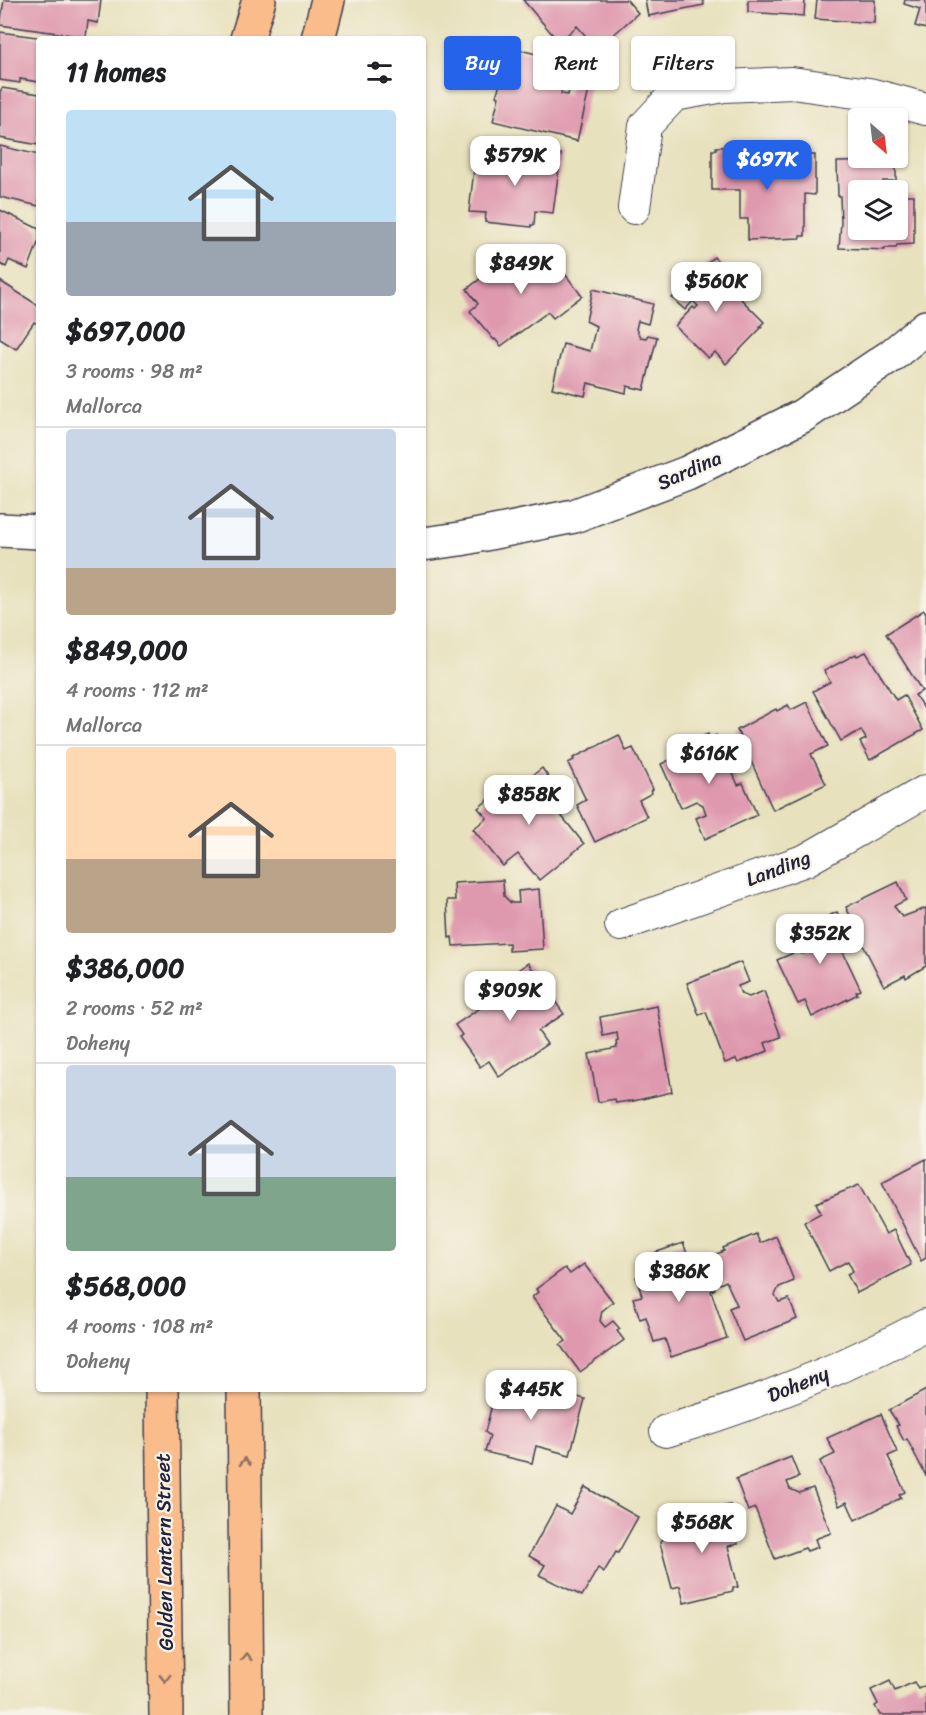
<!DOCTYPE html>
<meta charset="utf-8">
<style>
:root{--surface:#fff;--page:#f6f6f6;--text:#202124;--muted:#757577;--line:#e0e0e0;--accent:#2563eb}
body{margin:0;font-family:Sriracha,sans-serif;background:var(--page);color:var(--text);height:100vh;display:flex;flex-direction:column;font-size:22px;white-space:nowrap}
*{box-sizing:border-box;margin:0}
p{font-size:20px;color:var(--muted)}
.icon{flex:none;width:33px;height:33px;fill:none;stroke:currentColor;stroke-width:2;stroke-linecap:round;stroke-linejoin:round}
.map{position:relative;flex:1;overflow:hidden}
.details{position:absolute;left:36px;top:36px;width:390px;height:1356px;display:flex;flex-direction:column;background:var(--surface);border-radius:6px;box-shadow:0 2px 4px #0004}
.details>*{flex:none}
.hud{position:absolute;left:444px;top:36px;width:392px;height:54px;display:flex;gap:12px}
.needle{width:39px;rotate:152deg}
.tools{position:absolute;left:848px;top:108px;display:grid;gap:12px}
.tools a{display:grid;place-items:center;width:60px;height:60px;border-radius:6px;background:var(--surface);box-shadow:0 2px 4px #0004;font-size:30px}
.price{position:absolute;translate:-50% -51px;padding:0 14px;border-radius:12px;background:#fff;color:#222;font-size:20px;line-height:39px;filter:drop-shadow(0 2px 3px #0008)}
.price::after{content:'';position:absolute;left:50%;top:36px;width:18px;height:14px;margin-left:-9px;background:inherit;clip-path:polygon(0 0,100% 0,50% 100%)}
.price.current{background:var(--accent);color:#fff}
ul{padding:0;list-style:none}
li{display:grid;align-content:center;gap:12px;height:318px;padding:0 30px}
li+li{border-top:2px solid var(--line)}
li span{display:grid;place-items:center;height:186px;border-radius:6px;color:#555}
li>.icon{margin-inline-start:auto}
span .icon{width:108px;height:108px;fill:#fffc;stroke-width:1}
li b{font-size:26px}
h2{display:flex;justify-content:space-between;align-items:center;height:72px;padding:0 30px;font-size:26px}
.pill{padding:0 21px;border-radius:6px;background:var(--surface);box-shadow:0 2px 4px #0004;font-size:21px;line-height:54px}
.pill.current{background:var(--accent);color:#fff}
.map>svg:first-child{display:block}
.building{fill:#df99af}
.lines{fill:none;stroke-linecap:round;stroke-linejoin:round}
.minor-casing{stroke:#403f4e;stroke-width:34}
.tertiary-casing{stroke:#403f4e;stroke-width:36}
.primary-casing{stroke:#403f4e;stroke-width:36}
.minor{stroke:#fff;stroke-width:32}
.tertiary{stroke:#fff;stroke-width:33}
.primary{stroke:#fabc8b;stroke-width:33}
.oneway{stroke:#8e6f63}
.labels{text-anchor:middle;stroke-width:4.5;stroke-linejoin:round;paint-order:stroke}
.street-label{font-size:20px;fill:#22223b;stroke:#f7f3e8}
</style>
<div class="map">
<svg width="926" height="1715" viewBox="0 0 926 1715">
<rect width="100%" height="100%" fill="#f7f3e8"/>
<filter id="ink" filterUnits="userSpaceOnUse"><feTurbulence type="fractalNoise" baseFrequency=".0167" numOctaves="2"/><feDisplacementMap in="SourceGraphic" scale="12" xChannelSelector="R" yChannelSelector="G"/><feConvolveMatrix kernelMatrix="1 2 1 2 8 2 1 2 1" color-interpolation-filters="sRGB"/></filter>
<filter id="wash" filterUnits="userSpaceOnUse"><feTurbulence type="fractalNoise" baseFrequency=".008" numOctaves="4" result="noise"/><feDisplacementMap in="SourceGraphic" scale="24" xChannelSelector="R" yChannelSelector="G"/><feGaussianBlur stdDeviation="1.35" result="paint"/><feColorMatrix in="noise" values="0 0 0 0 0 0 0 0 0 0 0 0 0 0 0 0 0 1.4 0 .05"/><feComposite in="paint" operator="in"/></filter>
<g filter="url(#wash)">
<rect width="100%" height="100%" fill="#e8e1bd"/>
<g id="blocks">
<g class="building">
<path d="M4 0H101L98 23 88 21 86 37 0 25Z"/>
<path d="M523 0H627L638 13 592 54 580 40 585 35 577 26 559 42Z"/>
<path d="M645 0H703L704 5 648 16Z"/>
<path d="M748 0H805L804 16 748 12Z"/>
<path d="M817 0H875L874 23 815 19Z"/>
<path d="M905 0H926V29L915 26 920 9 904 4Z"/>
<path d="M0 32 44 38 39 39V82L20 79V83L0 80Z"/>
<path d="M516 49 561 60 555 89 562 90 561 94 568 95 571 82 590 86 577 141 493 121 499 97 496 96 507 63 503 62 506 51 515 53Z"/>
<path d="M2 88 39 94V145L0 138V92Z"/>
<path d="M0 146 39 155V206L0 197Z"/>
<path d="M742 146V150H746V174L756 173V162H769V155H815V195L805 194V236H800V238L748 240V219H740V190H712V150H716V147Z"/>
<path d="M521 149 561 154 553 213 535 211 534 225H531V227L485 222 486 213 469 212 475 161H477L478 156 520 160Z"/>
<path d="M896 161V181H883L882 187H885V190H858V230H897V195H914V244L897 245 896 248H885V250L839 248 841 222 840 196H838L837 162Z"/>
<path d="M0 210 39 229V244L38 243 28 269 9 260 6 267 0 264Z"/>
<path d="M545 248 582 296 553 318 548 312 501 346 495 339 494 340 470 311 478 304 467 289 512 254 523 268 528 264 527 262Z"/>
<path d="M714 257 741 285 734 292 764 322 760 326 762 327 726 364 715 352 708 358 675 326 693 307 695 309 698 306 693 301 685 310 672 298Z"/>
<path d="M0 281 39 306V321L37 324 34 322 16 349 0 339Z"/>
<path d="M593 289 653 304 648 324 638 321 636 329 640 337 646 338 648 335 657 337 644 390 627 386 626 393 588 383 585 396 552 388 563 344 590 351 596 326 586 321Z"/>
<path d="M924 610 926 613V712L915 695 922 691 886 634Z"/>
<path d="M866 652 896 700 904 695 923 730 870 760 860 742 866 739 861 730 841 741 813 691 830 682 824 671 856 654 857 656Z"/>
<path d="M807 702 828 746 811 754 826 784 773 810 737 730 776 709 777 711 788 705 791 710Z"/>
<path d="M708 734 710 739 716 735 738 785 743 783 757 815 705 839 696 818 706 814 703 805 696 801 681 808 661 764 676 757 673 749Z"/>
<path d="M619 735 626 751 633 748 653 789 651 791 652 793 639 800 647 817 595 842 577 805 586 800 568 763 574 760 573 758Z"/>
<path d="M542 768 566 802 556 809 584 844 539 880 518 854 503 866 473 829 487 818 478 808 504 787 509 794Z"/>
<path d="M503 880 504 896 511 903H519L518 891 539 889 543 949 509 951V943L453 946 452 937 449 938 447 900H455L454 883Z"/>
<path d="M898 882 906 900 894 906 902 917 926 908V966L906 978 905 975 884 986 852 923 853 922 846 907Z"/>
<path d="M837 912 854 947 843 952 861 990 856 992 858 994 812 1017 805 1001 798 1004 777 960 798 951 802 954 806 952 803 945 792 950 785 936Z"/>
<path d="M741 962 749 982 738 986 741 994 749 997 764 991 781 1037 765 1043 768 1051 738 1063 736 1059 725 1063 706 1012 699 1015 687 983Z"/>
<path d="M528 963 564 1014 538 1031 547 1044 499 1077 489 1061 480 1067 459 1037 462 1035 455 1025 502 993 496 985Z"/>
<path d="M657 1006 672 1092 629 1102V1101L616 1103 615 1099 598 1102 589 1054 617 1048 616 1041 618 1040 617 1033 603 1036 600 1017Z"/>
<path d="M926 1159V1258L921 1261 882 1182Z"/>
<path d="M859 1185 886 1234 894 1230 911 1265 857 1293 847 1274 853 1271 848 1261 829 1271 804 1222 821 1213 816 1203Z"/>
<path d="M756 1234 760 1243 776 1236 794 1281 779 1287 775 1295 779 1302 789 1299 797 1319 743 1341 729 1308 737 1305 726 1281 720 1284 709 1257 724 1251 723 1248Z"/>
<path d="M683 1243 697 1279 711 1275 715 1289 711 1291 727 1338 671 1357 665 1339 654 1342 646 1317 640 1319 633 1298 642 1296 636 1277 653 1272 648 1255Z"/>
<path d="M584 1264 613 1302 602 1311 600 1321 605 1327 613 1321 620 1329 617 1331 624 1340 580 1372 560 1345 566 1341 532 1297 538 1292 536 1289 565 1268 570 1274Z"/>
<path d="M499 1377 585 1399 570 1455 536 1446 532 1463 485 1452 490 1436 485 1432Z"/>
<path d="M926 1390V1476L907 1439 904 1441 896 1426 899 1425 889 1410Z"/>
<path d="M881 1414 897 1452 888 1456 905 1492 899 1495 901 1498 855 1520 847 1502 839 1506 820 1461 835 1454 827 1438Z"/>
<path d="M791 1457 799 1477 787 1482 790 1489 799 1493 813 1488 831 1533 815 1539 818 1547 807 1551 805 1548 775 1559 755 1508 748 1511 736 1479Z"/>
<path d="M585 1487 638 1517 618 1553 616 1552 604 1572 598 1568 582 1596 539 1575 545 1565 529 1556 556 1506 570 1514Z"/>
<path d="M730 1505 738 1544 728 1546 738 1587H733V1591L684 1603 680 1586 672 1588 660 1543 661 1540 678 1536 674 1518Z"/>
<path d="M890 1681 895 1691 914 1682 918 1689 926 1685V1715H880L875 1706 878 1704 871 1690Z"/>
</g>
</g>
</g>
<g filter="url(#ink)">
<use href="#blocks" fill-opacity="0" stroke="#403f4e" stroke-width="1.5"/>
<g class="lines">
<defs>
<g id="minor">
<path d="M634 208 645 126 674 95 724 86 792 83 869 94 926 109"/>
<path d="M621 925 806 860 926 791"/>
<path d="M666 1431C755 1405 843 1369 926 1325"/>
</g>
<g id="tertiary">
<path d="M0 530 39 532"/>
<path d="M423 544 460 539 574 516 687 473 802 416 891 356 926 327"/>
</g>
<g id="primary">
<path d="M247 39 259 0"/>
<path d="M318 39 328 0"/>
<path d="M162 1389 166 1715"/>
<path d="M244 1389 247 1715"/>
</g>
</defs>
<use href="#minor" class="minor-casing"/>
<use href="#tertiary" class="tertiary-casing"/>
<use href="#primary" class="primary-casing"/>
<use href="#minor" class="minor"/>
<use href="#tertiary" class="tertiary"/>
<use href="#primary" class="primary"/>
</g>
<defs><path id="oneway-chevron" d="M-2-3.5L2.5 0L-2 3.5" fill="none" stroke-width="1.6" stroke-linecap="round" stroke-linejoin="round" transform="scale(1.5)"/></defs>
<g class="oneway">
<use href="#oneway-chevron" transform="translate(245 1462) rotate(-91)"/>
<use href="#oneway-chevron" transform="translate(246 1657) rotate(-90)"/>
<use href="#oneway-chevron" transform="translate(165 1678) rotate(89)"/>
</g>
</g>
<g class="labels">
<g class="street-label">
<text transform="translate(689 470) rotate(-24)" y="7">Sardina</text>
<text transform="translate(778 868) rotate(-21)" y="7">Landing</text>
<text transform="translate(798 1384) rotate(-22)" y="7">Doheny</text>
<text transform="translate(164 1552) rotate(-91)" y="7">Golden Lantern Street</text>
</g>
</g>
</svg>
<div class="tools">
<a><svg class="needle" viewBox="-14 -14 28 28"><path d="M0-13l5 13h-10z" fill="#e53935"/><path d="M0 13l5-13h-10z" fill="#757577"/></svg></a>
<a><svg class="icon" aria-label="layers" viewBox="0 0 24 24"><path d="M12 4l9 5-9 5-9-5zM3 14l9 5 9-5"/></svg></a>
</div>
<b class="price" style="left:515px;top:187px">$579K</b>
<b class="price current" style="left:767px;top:191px">$697K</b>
<b class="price" style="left:521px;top:295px">$849K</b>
<b class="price" style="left:716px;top:313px">$560K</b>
<b class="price" style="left:709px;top:785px">$616K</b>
<b class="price" style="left:529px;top:826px">$858K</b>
<b class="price" style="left:820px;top:965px">$352K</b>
<b class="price" style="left:510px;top:1022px">$909K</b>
<b class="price" style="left:679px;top:1303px">$386K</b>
<b class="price" style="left:531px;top:1421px">$445K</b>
<b class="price" style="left:702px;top:1554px">$568K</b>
<div class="hud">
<a class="pill current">Buy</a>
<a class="pill">Rent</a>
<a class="pill">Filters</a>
</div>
<section class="details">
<h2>11 homes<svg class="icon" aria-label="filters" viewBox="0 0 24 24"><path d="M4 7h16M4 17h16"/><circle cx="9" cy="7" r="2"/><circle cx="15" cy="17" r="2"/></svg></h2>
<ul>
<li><span style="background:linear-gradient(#bfe0f5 60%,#9aa5b1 0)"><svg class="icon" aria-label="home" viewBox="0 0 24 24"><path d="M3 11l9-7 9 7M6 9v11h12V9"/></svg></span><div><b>$697,000</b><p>3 rooms · 98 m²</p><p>Mallorca</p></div></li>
<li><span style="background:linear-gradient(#c9d6e8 75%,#b9a48a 0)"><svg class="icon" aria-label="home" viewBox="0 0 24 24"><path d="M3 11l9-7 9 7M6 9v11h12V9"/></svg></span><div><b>$849,000</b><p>4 rooms · 112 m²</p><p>Mallorca</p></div></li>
<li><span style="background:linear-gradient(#ffd9b3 60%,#b9a48a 0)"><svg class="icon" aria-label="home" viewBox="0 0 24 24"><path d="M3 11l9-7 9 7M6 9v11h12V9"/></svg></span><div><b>$386,000</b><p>2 rooms · 52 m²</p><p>Doheny</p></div></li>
<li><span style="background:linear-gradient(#c9d6e8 60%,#7fa58c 0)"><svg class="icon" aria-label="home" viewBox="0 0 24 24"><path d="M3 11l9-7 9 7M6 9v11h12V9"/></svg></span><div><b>$568,000</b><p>4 rooms · 108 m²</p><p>Doheny</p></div></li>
</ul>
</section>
</div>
